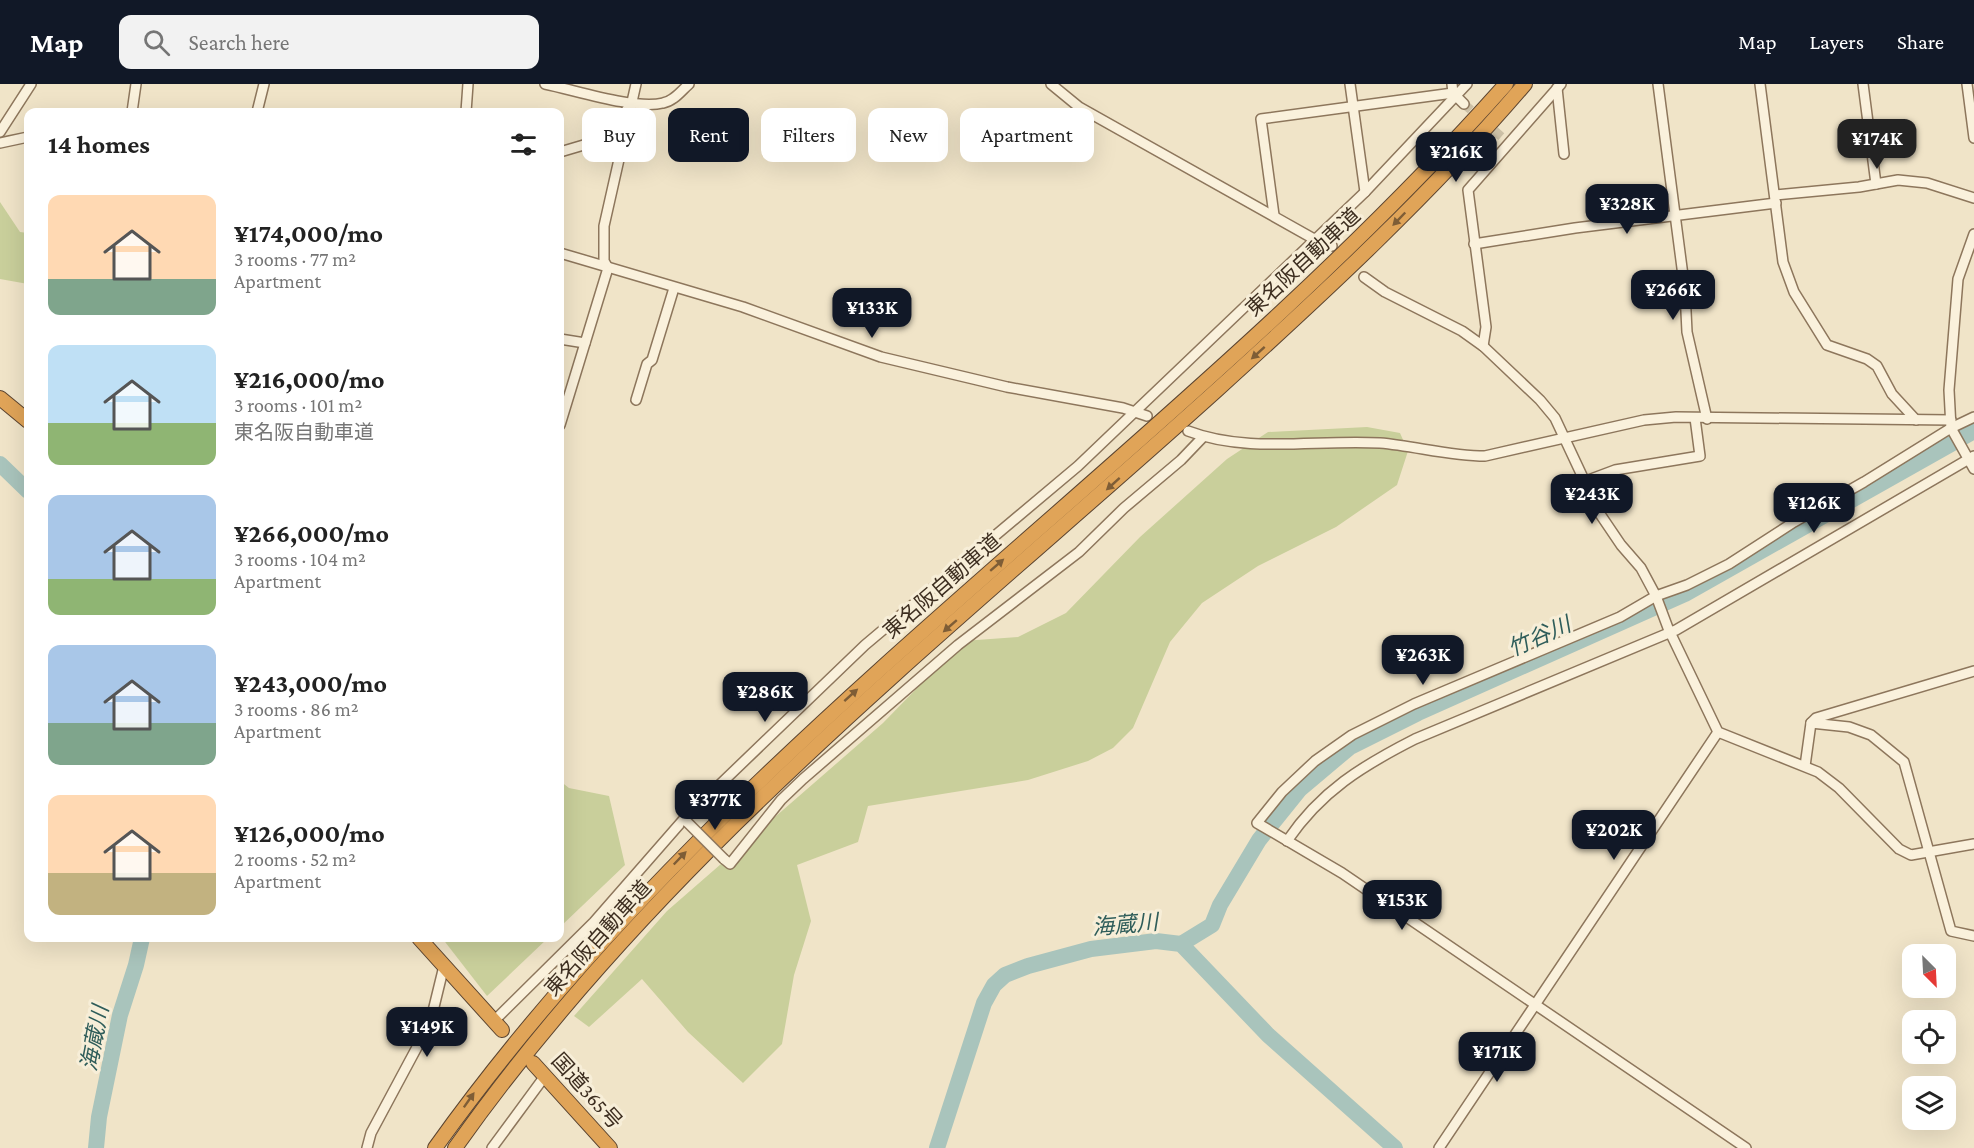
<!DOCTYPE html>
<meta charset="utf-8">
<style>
:root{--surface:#fff;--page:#f2f2f2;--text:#222;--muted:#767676;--accent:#111827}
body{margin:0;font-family:"Crimson Pro","Noto Sans JP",serif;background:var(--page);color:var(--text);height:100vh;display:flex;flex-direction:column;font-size:22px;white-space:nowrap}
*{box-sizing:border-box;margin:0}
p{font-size:20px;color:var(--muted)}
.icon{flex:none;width:33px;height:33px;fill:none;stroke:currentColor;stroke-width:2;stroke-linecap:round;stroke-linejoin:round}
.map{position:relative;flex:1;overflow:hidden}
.panel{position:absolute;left:24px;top:24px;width:540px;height:834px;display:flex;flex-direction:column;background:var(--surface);border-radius:12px;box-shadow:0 6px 24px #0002}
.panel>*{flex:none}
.guide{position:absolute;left:582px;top:24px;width:570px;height:54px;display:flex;gap:12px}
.needle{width:39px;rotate:156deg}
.controls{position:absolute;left:1902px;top:860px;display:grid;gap:12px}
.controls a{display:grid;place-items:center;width:54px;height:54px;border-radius:12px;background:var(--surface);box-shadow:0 6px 24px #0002;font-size:30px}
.price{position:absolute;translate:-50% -51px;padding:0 14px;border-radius:12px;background:var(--accent);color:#fff;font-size:20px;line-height:39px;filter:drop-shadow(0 2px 3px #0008)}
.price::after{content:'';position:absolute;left:50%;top:36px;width:18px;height:14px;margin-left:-9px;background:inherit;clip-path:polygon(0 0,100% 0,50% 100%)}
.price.selected{background:#222;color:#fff}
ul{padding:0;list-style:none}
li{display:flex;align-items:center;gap:18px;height:150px;padding:0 24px}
li span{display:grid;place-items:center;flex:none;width:168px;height:120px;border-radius:12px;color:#555}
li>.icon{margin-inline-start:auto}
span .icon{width:72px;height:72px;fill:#fffc;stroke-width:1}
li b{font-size:26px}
h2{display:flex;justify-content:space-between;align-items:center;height:72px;padding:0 24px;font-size:26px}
.chip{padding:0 21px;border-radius:12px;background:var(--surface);box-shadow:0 6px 24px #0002;font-size:21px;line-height:54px}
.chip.selected{background:var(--accent);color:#fff}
header{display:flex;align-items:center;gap:36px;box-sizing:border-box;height:84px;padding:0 30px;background:var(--accent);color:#fff}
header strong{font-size:28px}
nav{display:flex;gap:33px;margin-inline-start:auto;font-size:21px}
.search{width:420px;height:54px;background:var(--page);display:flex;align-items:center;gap:15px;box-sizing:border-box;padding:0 21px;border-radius:12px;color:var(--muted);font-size:22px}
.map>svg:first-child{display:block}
.green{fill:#c9cf9b}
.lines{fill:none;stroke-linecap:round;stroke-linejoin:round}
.river{stroke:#a9c4bc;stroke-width:16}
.minor-tunnel{stroke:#ccc0a6;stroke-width:9;stroke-dasharray:9 4.5;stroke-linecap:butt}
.minor-casing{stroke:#8d765c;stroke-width:12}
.highway-casing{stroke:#5b4430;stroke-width:16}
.minor{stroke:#faf1dc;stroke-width:9}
.highway{stroke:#e0a458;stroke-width:14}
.minor-bridge-casing{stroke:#8d765c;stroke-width:12;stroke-linecap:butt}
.minor-bridge{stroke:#faf1dc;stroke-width:9}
.oneway{fill:#7e5d36}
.labels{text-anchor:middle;stroke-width:6;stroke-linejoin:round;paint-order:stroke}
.street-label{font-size:21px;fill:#3d2e20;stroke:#f7eed8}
.water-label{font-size:22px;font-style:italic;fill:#2f5d5a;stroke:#f7eed8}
</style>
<header>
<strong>Map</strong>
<div class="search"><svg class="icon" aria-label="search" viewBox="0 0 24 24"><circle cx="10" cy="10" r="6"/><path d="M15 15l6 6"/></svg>Search here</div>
<nav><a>Map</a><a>Layers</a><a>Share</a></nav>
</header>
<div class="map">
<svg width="1974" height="1064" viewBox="0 0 1974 1064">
<rect width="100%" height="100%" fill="#f0e4c8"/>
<g class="green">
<path d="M0 118 20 148 28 149V200L0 195Z"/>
<path d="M1367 343 1400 349 1408 367 1397 401 1336 443 1258 482 1202 519 1170 558 1133 644 1113 664 1088 677 1028 696 868 722 858 758 797 781 811 837 794 891 782 960 743 999 688 948 642 895 589 943 574 932 667 827 883 639 963 557 1018 553 1066 529 1140 453 1227 375 1268 348Z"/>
<path d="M560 697 569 704 609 712 625 781 560 843Z"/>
<path d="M442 854H548L487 912Z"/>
</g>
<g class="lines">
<g class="river">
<path d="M0 380 28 407"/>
<path d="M1181 860 1212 841 1220 821 1259 756 1300 705 1350 663 1418 629 1685 510 1974 347"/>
<path d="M96 1064 99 1033 120 931 136 881 142 854"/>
<path d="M937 1064 984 919 994 901 1005 891 1028 882 1091 865 1156 857 1181 860 1268 951 1395 1064"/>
</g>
<path class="minor-tunnel" d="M1464 20 1503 54"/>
<defs>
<g id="minor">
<path d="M545 0C575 6 635 26 663 19 674 17 681 7 689 0"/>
<path d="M1051 0 1079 23 1314 155 1325 156 1332 162"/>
<path d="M1350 0 1365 108"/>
<path d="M1452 0 1453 9 1464 20"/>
<path d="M1658 0 1685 207 1687 248 1707 335"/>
<path d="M1760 0 1783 178 1794 208 1827 261 1867 275 1877 282 1892 310 1916 336"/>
<path d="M1863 0 1876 100"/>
<path d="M1967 0 1974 54"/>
<path d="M1557 4 1564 70"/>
<path d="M132 28 136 0"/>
<path d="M257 28 264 0"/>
<path d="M466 28 468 0"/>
<path d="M0 48 31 0"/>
<path d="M0 59 28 53"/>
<path d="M560 68 604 55 609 51 630 21"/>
<path d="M1775 111 1859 103 1898 96 1927 99 1974 114"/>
<path d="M1274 131 1261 35 1453 9"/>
<path d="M1974 150 1958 195 1949 306 1951 344 1974 385"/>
<path d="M1474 160 1575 144 1776 119"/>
<path d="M560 169 743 223 881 273 1007 303 1123 324 1147 332"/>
<path d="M1364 193 1385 208 1462 247 1483 262 1540 316 1555 334 1600 430 1621 461 1641 484 1656 512 1668 544 1718 648 1818 688 1839 704 1899 765 1911 771 1974 760"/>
<path d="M560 255 585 259"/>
<path d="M1483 262 1486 243 1468 106 1561 0"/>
<path d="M636 316 647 280 652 276 674 204"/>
<path d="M560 341 608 184 604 177V142L636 0"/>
<path d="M1188 347C1248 370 1317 355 1380 359 1415 362 1450 372 1485 372L1644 336 1676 333 1951 336"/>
<path d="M1583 398 1615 386 1700 372 1695 334"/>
<path d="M1811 639 1849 643 1871 651 1904 678 1951 847 1974 852"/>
<path d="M1805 682 1811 639 1816 634 1974 587"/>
<path d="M1287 757C1321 707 1362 682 1415 655L1676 546 1974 372"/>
<path d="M724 775 730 780 781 716 803 695 958 561 1079 468 1124 424 1181 376 1203 353"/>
<path d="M494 937 594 838 684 735 865 561 1078 382 1365 108 1467 0"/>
<path d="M367 1064 371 1049 423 952 433 927 444 882"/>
<path d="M492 1064 545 992"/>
<path d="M1439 1064 1718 648"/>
<path d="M1746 1064 1342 789 1257 739 1282 708 1315 677 1352 651 1414 620 1620 533 1656 512 1687 501 1729 480 1794 438 1864 398 1951 344 1974 333"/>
</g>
<g id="highway">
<path d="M0 314 28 337"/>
<path d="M419 854 502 946"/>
<path d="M533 979 610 1064"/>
<path d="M435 1064C730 650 1171 377 1506 0"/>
<path d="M455 1064C663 769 952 545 1218 305 1325 208 1431 110 1525 0"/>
</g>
</defs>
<use href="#minor" class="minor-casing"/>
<use href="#highway" class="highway-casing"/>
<use href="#minor" class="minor"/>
<use href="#highway" class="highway"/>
<defs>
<path id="minor-bridge" d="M687 738 724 775"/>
</defs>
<use href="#minor-bridge" class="minor-bridge-casing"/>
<use href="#minor-bridge" class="minor-bridge"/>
</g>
<defs><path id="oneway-solid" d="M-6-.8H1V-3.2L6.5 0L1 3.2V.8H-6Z" transform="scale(1.5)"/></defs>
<g class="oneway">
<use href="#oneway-solid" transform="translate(1399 135) rotate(134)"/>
<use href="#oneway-solid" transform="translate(1258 269) rotate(138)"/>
<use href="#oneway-solid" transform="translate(1113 400) rotate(138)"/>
<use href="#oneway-solid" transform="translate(997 481) rotate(-41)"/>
<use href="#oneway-solid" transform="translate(950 542) rotate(139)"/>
<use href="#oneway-solid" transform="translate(851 611) rotate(-42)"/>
<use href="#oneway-solid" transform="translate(680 774) rotate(-46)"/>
<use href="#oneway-solid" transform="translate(469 1016) rotate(-55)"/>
</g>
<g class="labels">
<g class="street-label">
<text transform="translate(1303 178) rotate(-43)" y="7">東名阪自動車道</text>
<text transform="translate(942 502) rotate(-41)" y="7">東名阪自動車道</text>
<text transform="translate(598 854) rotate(-48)" y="7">東名阪自動車道</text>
<text transform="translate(587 1007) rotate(48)" y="7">国道365号</text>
</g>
<g class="water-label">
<text transform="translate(1539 552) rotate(-24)" y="8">竹谷川</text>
<text transform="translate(1125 840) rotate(-5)" y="8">海蔵川</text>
<text transform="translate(94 954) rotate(-79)" y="8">海蔵川</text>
</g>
</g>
</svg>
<div class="controls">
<a><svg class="needle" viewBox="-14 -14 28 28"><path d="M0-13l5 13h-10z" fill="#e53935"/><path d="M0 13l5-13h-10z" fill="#767676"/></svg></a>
<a><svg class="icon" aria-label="locate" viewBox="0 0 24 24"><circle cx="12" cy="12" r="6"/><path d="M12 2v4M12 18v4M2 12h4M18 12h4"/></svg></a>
<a><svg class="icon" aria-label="layers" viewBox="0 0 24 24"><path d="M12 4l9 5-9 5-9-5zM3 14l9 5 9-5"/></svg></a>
</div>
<b class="price selected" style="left:1877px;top:86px">¥174K</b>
<b class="price" style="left:1456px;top:99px">¥216K</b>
<b class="price" style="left:1627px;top:151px">¥328K</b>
<b class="price" style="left:1673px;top:237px">¥266K</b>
<b class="price" style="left:872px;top:255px">¥133K</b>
<b class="price" style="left:1592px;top:441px">¥243K</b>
<b class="price" style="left:1814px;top:450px">¥126K</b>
<b class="price" style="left:1423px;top:602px">¥263K</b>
<b class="price" style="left:765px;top:639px">¥286K</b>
<b class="price" style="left:715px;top:747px">¥377K</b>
<b class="price" style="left:1614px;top:777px">¥202K</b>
<b class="price" style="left:1402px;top:847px">¥153K</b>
<b class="price" style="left:427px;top:974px">¥149K</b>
<b class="price" style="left:1497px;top:999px">¥171K</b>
<div class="guide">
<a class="chip">Buy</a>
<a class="chip selected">Rent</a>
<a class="chip">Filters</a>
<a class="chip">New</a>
<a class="chip">Apartment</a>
</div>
<section class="panel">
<h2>14 homes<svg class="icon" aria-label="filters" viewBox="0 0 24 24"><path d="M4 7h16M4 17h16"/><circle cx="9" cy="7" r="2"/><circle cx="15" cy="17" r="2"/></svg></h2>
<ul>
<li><span style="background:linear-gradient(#ffd9b3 70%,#7fa58c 0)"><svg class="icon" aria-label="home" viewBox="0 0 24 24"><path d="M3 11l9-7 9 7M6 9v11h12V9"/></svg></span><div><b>¥174,000/mo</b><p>3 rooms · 77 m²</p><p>Apartment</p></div></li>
<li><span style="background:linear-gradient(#bfe0f5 65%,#8fb573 0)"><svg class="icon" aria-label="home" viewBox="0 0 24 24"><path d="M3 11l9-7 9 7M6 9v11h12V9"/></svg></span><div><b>¥216,000/mo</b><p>3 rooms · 101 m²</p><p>東名阪自動車道</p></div></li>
<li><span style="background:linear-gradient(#a9c7e8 70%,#8fb573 0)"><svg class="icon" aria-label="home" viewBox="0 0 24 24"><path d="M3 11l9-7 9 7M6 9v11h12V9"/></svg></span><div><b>¥266,000/mo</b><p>3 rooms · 104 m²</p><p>Apartment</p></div></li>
<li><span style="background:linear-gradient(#a9c7e8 65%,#7fa58c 0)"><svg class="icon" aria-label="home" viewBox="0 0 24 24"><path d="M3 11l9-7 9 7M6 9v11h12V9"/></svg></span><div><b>¥243,000/mo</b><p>3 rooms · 86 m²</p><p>Apartment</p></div></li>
<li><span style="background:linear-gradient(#ffd9b3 65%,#c2b280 0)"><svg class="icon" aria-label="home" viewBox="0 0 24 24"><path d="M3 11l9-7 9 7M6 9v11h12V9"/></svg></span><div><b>¥126,000/mo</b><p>2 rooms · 52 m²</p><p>Apartment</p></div></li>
</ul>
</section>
</div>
